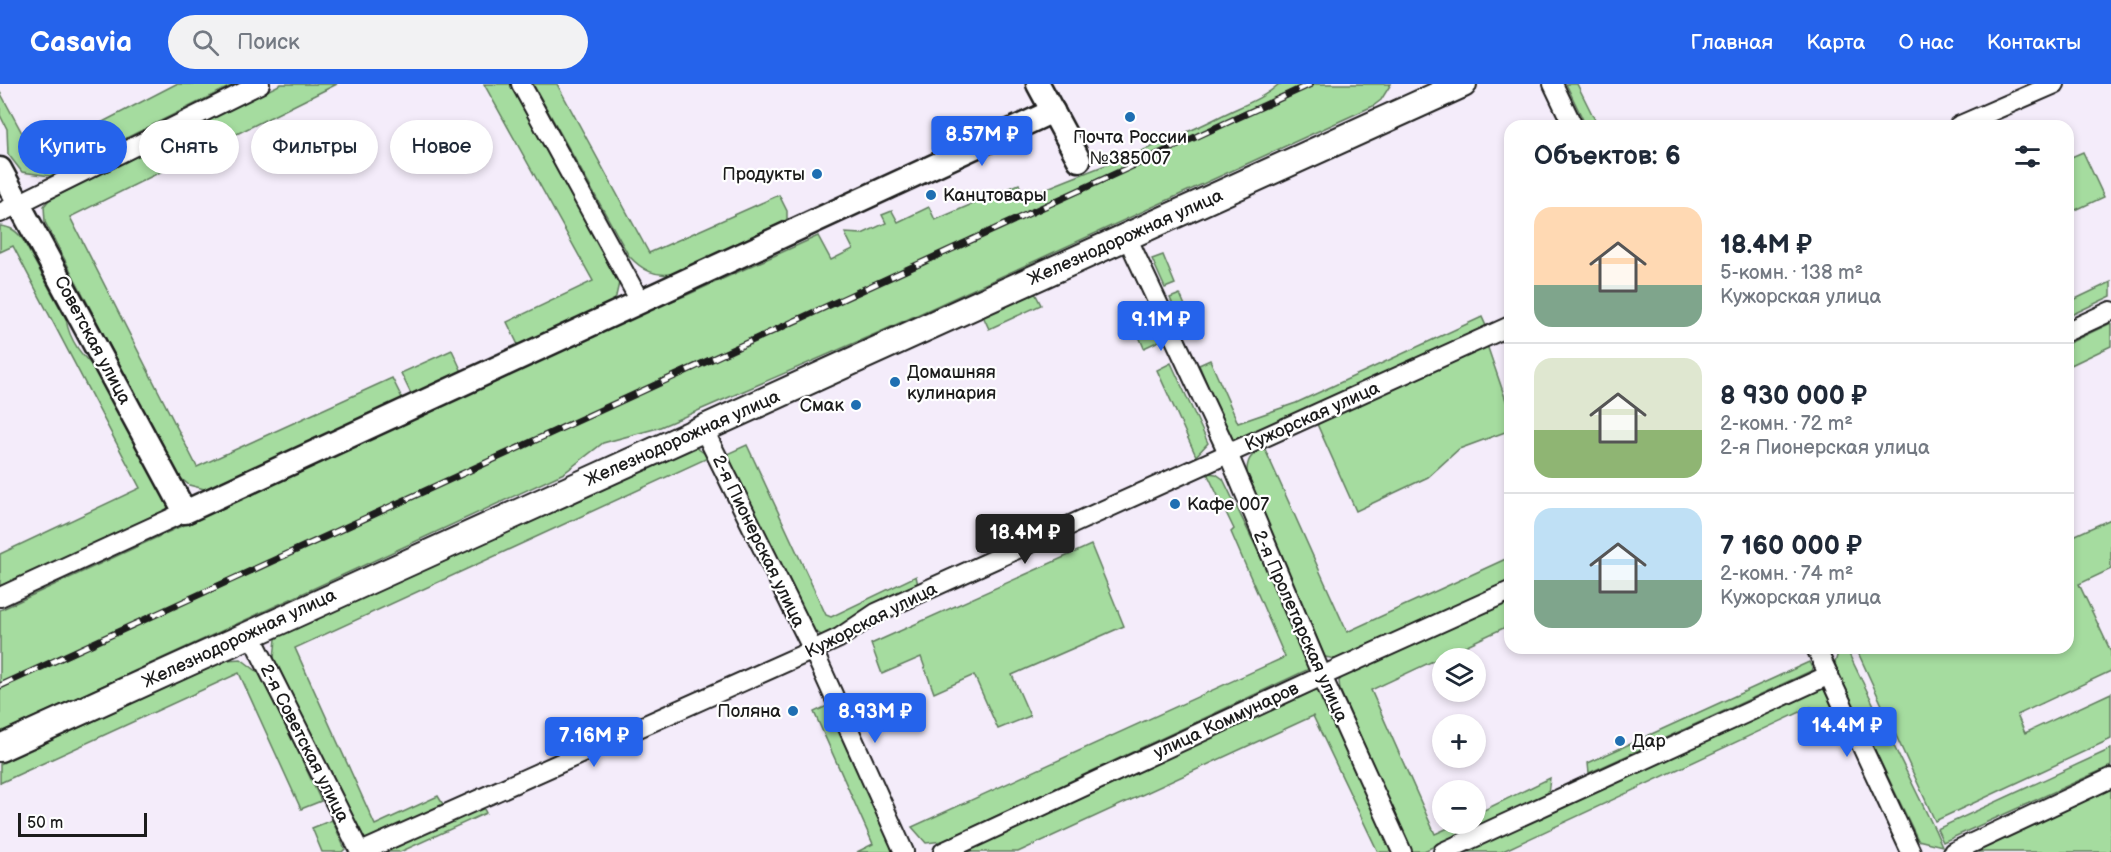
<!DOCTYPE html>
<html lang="ru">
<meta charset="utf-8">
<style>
:root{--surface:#fff;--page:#f2f2f3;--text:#1f2937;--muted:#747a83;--line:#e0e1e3;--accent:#2563eb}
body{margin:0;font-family:"Balsamiq Sans",sans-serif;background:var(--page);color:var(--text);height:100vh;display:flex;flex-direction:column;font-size:22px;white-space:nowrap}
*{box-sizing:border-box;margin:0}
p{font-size:20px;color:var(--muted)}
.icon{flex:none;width:33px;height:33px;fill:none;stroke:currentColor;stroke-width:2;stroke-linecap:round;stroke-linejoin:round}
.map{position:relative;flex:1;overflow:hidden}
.drawer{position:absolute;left:1504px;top:36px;width:570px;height:534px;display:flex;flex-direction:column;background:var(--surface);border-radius:18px;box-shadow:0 3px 9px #0003}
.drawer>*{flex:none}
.banner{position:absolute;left:18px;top:36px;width:570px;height:54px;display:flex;gap:12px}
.buttons{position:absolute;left:1432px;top:564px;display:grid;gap:12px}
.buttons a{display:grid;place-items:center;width:54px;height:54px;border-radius:50%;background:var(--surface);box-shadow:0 3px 9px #0003;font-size:30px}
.scale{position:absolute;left:18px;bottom:15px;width:129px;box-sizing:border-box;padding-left:6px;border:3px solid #1c1c1c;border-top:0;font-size:16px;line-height:21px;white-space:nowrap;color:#1c1c1c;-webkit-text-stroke:4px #fff;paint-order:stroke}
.price{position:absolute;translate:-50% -51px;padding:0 14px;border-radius:6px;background:var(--accent);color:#fff;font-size:20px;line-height:39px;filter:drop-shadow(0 2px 3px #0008)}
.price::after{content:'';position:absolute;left:50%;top:36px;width:18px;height:14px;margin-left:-9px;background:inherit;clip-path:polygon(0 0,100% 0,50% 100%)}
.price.active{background:#222;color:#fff}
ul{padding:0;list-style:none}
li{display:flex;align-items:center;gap:18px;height:150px;padding:0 30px}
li+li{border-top:2px solid var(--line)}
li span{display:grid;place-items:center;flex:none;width:168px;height:120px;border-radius:18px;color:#555}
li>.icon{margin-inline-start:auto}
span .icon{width:72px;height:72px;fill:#fffc;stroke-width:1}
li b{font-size:26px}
h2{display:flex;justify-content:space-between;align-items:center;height:72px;padding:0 30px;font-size:26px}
.tag{padding:0 21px;border-radius:27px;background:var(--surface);box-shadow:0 3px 9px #0003;font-size:21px;line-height:54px}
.tag.active{background:var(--accent);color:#fff}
header{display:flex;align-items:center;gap:36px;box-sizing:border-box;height:84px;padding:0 30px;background:var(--accent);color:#fff}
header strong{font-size:28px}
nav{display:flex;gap:33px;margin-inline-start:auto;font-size:21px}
.search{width:420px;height:54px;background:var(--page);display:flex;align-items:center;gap:15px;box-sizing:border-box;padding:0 21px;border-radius:33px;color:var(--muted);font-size:22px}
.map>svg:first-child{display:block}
.green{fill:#a5dc9f;stroke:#607c5e;stroke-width:1.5}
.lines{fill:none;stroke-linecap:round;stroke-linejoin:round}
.minor-casing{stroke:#1c1c1c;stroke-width:22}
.tertiary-casing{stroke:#1c1c1c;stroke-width:27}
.secondary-casing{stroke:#1c1c1c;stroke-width:30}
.minor{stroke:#fff;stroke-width:18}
.tertiary{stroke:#fff;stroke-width:22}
.secondary{stroke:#fff;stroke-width:26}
.rail-casing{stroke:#1c1c1c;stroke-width:7}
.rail{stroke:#fff;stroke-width:4.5;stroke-dasharray:14;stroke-linecap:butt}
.poi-dot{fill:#1f6fb2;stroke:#fff;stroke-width:2}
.labels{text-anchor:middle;stroke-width:4.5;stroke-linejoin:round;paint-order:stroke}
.poi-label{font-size:18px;fill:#1c1c1c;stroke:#fff;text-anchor:start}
.street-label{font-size:18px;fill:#1c1c1c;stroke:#fff}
</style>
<header>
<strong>Casavia</strong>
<div class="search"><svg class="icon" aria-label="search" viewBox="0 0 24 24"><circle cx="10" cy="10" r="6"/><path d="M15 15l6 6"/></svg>Поиск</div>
<nav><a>Главная</a><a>Карта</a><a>О нас</a><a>Контакты</a></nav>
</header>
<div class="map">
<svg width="2111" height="768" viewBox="0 0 2111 768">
<rect width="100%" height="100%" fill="#f4ecfa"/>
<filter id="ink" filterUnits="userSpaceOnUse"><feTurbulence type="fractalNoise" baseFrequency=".0167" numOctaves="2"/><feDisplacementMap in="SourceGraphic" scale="12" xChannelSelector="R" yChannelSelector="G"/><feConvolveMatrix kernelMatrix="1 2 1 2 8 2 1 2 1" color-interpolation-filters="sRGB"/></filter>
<g filter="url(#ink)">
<g class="green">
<path d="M176 0H235L50 92 22 88 8 70 7 45 0 31V8L35 73Z"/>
<path d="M281 0H337L70 133 197 383 392 294 403 316 212 407 189 401 178 392 45 138 44 122 49 116Z"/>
<path d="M484 0H511L619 199 614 221 521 267 507 238 593 197Z"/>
<path d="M533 0H557L649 169 779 111 787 127V139L676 189C656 194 642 186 629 172Z"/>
<path d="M1279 0H1391L1381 16 1373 22 882 247 658 344 603 359 564 389 0 649V526L646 227 687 211 818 152 831 176 853 165 845 149 862 150 886 139 882 131 892 127 898 138 929 123 935 136 1019 100 1024 114C1090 85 1158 64 1223 31 1241 22 1264 14 1279 0Z"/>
<path d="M1566 0H1577L1596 38 1586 42Z"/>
<path d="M2083 68 2104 113 2069 129V74Z"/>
<path d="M0 142C11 143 17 147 23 156L66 235C70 261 86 275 103 293L169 422 162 430 0 506V470L140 404 13 162 0 168Z"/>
<path d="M1163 171 1175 200 1165 204 1152 175Z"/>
<path d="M2111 198V212L2069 232V218Z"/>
<path d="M1035 209 1041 221 989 245 983 232Z"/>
<path d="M1180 210 1195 245 1185 249 1170 214Z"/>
<path d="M1150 229 1161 256 1144 264 1132 236Z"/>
<path d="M1482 233 1486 242 1252 354 1238 359 1230 355 1199 281 1210 276 1238 339 1296 319Z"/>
<path d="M2111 239V262L2069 282V259Z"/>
<path d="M1487 261 1510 328 1508 347 1459 365 1428 393 1356 427 1317 340Z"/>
<path d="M452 266 464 292 412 312 401 289Z"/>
<path d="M1171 279 1208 359 1196 372 1157 286Z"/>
<path d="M747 361 826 531 831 533 916 492 918 501 823 552 810 545 727 370Z"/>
<path d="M695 363 710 373 295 564 375 741 438 712 444 722 372 755 359 754 274 574 276 555 280 549Z"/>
<path d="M1264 363 1347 548 1510 473V499L1341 576 1325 573 1247 393C1246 376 1250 371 1264 363Z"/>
<path d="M1207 389 1216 390 1223 395 1305 564 1311 581 1309 585 943 757 926 759 912 743 1285 573 1231 448 1234 445Z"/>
<path d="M2111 435V485L2079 500 2111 568V587L2017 631 2025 649 2111 609V655L1935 737 1856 564H2068L2069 454Z"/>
<path d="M1091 461 1124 542 1012 591 1030 632 998 645 974 591 934 609 921 573 882 590 871 560Z"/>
<path d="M1510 513V541L1371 606 1435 750 1457 740H1476V730L1550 694 1548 710 1424 767H1411L1340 606 1339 597 1343 592Z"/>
<path d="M1846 564 1935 746 1942 762 1918 756 1838 589 1835 579 1839 565Z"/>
<path d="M241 575 263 592 321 717 301 725 239 589 0 699V680L226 576Z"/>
<path d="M1809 578 1813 586 1589 689 1588 679Z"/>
<path d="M1320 602 1395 768H1378L1313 632 1018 768H960Z"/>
<path d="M1816 605H1824L1845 651 1830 659 1811 623 1501 768H1456Z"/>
<path d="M829 621 891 762 892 768H857L873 760 814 628Z"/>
<path d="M2111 665V682L1943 758 1937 745Z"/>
<path d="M2111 705V768H1974L2108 706Z"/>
<path d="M481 719 486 729 400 768H372Z"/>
<path d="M332 736 345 765 342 768H322L312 744Z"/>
</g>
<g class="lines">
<defs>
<g id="minor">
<path d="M521 0 641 219"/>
<path d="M1553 0 1573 42"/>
<path d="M1958 42 2055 0"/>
<path d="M0 129 260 0"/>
<path d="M1127 153 1224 360 1322 592 1402 768"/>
<path d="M2068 247 2111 227"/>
<path d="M703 344 813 566 904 768"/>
<path d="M0 513 185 428"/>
<path d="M250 549 360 768"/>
<path d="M1816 564 1911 768"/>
<path d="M361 768 813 566 839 554 876 529 1510 242"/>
<path d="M943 768 1322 592 1510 507"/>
<path d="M1443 768 1829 591"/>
<path d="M1953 768 2111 694"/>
</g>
<g id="tertiary">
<path d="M1038 0 1079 76"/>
<path d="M0 85 185 428 1053 27"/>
</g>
<path id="secondary" d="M0 664 1463 0"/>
</defs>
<use href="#minor" class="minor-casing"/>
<use href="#tertiary" class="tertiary-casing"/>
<use href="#secondary" class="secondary-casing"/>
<use href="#minor" class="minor"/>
<use href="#tertiary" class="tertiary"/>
<use href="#secondary" class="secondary"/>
<defs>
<path id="rail" d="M0 602 1311 0"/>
</defs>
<use href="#rail" class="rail-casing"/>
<use href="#rail" class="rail"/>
</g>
</g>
<g class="poi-dot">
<circle cx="1130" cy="33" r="6"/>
<circle cx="817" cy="90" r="6"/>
<circle cx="931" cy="111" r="6"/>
<circle cx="895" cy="298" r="6"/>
<circle cx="856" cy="321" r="6"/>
<circle cx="1175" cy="420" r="6"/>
<circle cx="793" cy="627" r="6"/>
<circle cx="1620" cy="657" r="6"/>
</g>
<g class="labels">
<g class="poi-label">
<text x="1130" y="59" text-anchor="middle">Почта России<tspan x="1130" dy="21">№385007</tspan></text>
<text x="805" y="96" text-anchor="end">Продукты</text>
<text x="943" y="117">Канцтовары</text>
<text x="907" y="294">Домашняя<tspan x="907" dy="21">кулинария</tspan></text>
<text x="844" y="327" text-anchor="end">Смак</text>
<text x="1187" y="426">Кафе 007</text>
<text x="781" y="633" text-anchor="end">Поляна</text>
<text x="1632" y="663">Дар</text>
</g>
<g class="street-label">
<text transform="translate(1125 153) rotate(-24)" y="6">Железнодорожная улица</text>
<text transform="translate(93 256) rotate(62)" y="6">Советская улица</text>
<text transform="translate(1312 332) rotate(-24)" y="6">Кужорская улица</text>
<text transform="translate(682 354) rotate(-24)" y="6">Железнодорожная улица</text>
<text transform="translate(759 457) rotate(64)" y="6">2-я Пионерская улица</text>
<text transform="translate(871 536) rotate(-27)" y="6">Кужорская улица</text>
<text transform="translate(1301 542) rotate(66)" y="6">2-я Пролетарская улица</text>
<text transform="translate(239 554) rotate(-25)" y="6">Железнодорожная улица</text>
<text transform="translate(1226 636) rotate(-25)" y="6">улица Коммунаров</text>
<text transform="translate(305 659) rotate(63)" y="6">2-я Советская улица</text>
</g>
</g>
</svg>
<div class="buttons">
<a><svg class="icon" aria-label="layers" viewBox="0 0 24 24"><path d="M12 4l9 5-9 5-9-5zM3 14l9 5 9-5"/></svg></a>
<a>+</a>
<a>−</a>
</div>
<div class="scale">50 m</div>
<b class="price" style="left:982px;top:83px">8.57M ₽</b>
<b class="price" style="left:1161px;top:268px">9.1M ₽</b>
<b class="price active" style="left:1025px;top:481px">18.4M ₽</b>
<b class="price" style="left:875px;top:660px">8.93M ₽</b>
<b class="price" style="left:1847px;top:674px">14.4M ₽</b>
<b class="price" style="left:594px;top:684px">7.16M ₽</b>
<div class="banner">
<a class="tag active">Купить</a>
<a class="tag">Снять</a>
<a class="tag">Фильтры</a>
<a class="tag">Новое</a>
</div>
<section class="drawer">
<h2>Объектов: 6<svg class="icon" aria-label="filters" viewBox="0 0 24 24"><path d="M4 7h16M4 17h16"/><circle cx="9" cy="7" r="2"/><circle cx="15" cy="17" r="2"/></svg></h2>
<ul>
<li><span style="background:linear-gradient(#ffd9b3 65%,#7fa58c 0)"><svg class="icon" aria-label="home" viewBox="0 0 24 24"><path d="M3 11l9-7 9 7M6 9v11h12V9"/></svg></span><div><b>18.4M ₽</b><p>5-комн. · 138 m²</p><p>Кужорская улица</p></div></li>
<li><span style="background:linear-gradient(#dfe7d0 60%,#8fb573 0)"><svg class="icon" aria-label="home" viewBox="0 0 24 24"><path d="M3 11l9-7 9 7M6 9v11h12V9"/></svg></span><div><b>8 930 000 ₽</b><p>2-комн. · 72 m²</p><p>2-я Пионерская улица</p></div></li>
<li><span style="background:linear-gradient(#bfe0f5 60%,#7fa58c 0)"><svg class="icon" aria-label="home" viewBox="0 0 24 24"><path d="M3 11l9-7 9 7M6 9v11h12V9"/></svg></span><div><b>7 160 000 ₽</b><p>2-комн. · 74 m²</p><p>Кужорская улица</p></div></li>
</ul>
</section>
</div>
